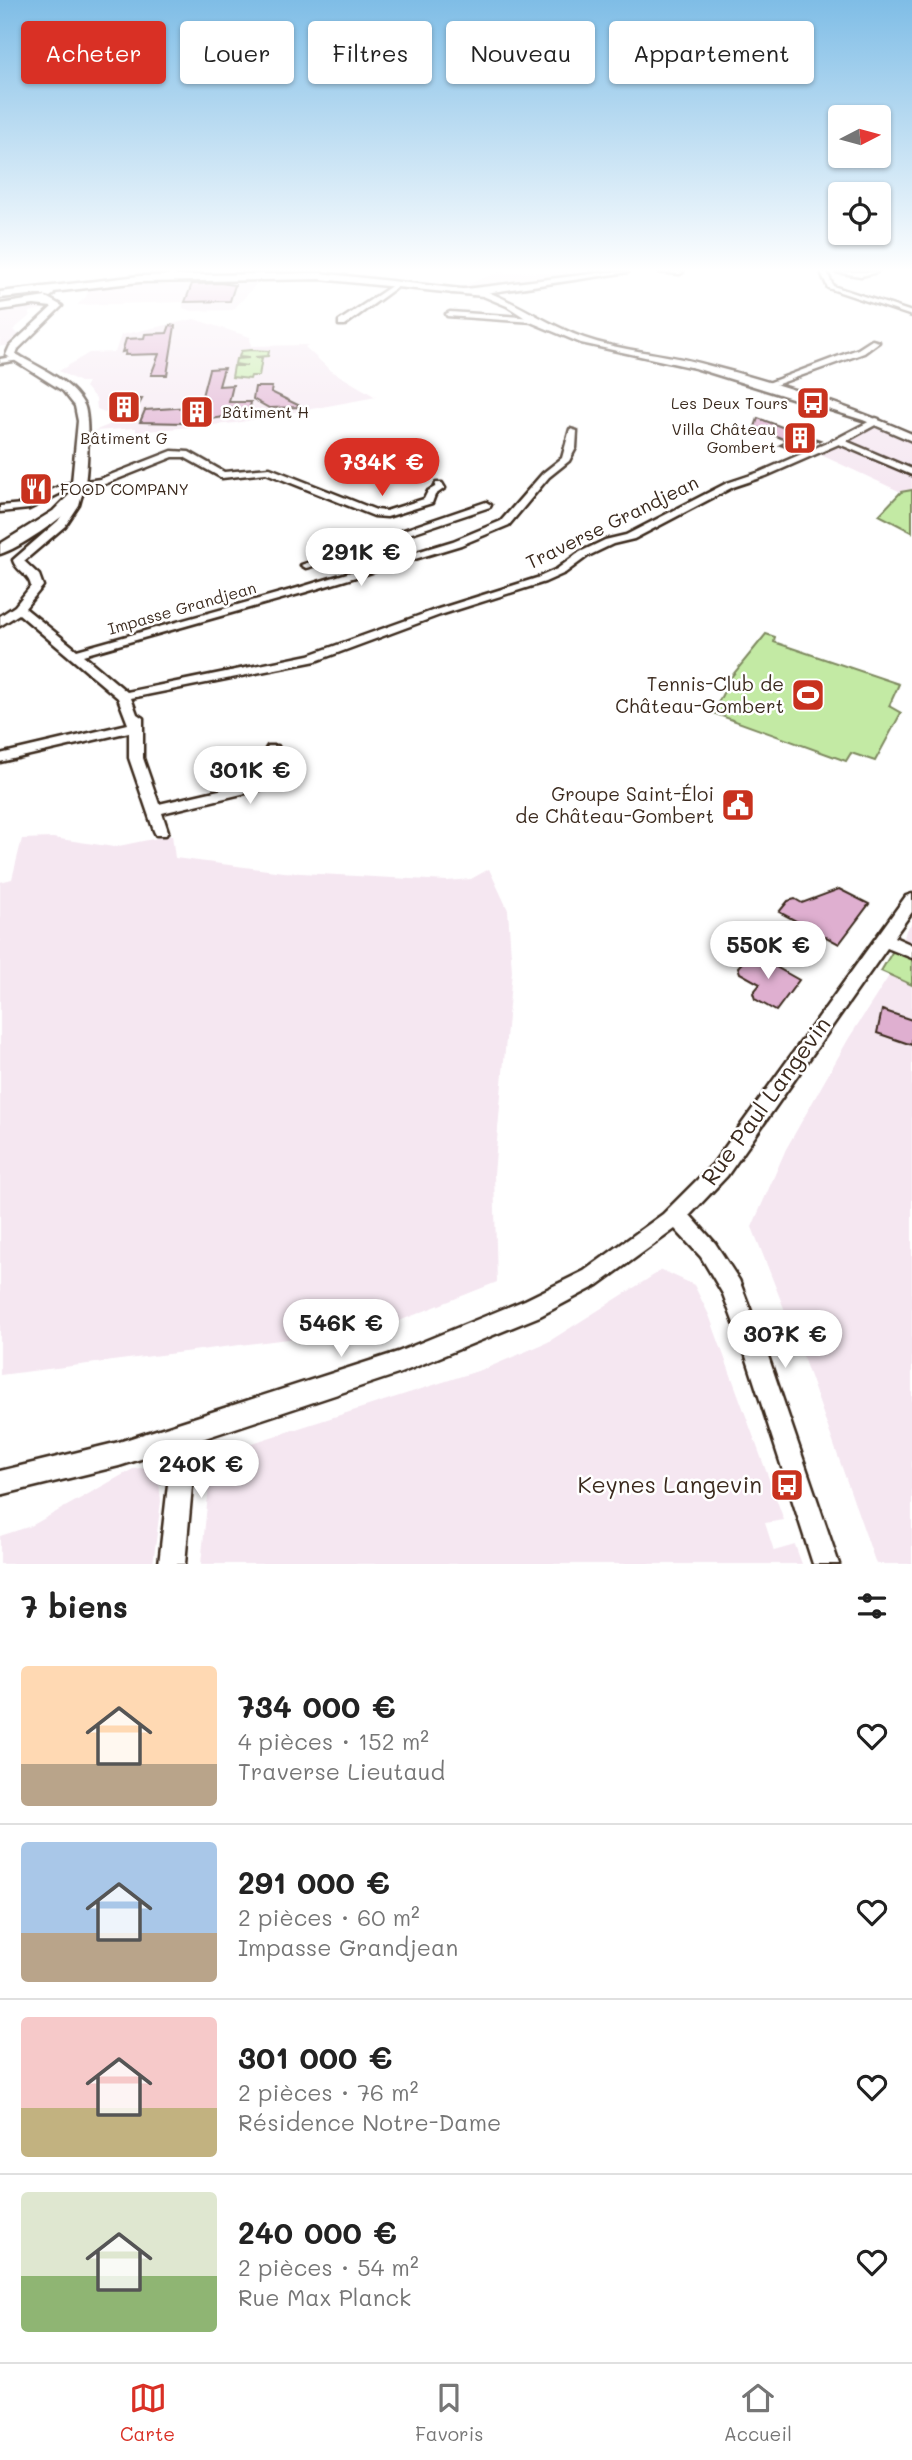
<!DOCTYPE html>
<html lang="fr">
<meta charset="utf-8">
<style>
:root{--surface:#fff;--page:#f2f2f2;--text:#222;--muted:#767676;--line:#e0e0e0;--accent:#d93025}
body{margin:0;font-family:Mali,sans-serif;background:var(--page);color:var(--text);height:100vh;display:flex;flex-direction:column;font-size:26px;white-space:nowrap}
*{box-sizing:border-box;margin:0}
p{font-size:23px;color:var(--muted)}
.icon{flex:none;width:38px;height:38px;fill:none;stroke:currentColor;stroke-width:2;stroke-linecap:round;stroke-linejoin:round}
.map{position:relative;height:1564px;overflow:hidden}
.sheet{display:flex;flex-direction:column;background:var(--surface);flex:1}
.sheet>*{flex:none}
.top-card{position:absolute;left:21px;top:21px;width:872px;height:63px;display:flex;gap:14px}
.needle{width:46px;rotate:84deg}
.controls{position:absolute;left:828px;top:105px;display:grid;gap:14px}
.controls a{display:grid;place-items:center;width:63px;height:63px;border-radius:7px;background:var(--surface);box-shadow:0 2px 5px #0004;font-size:35px}
.price{position:absolute;translate:-50% -60px;padding:0 16px;border-radius:24px;background:#fff;color:#222;font-size:23px;line-height:46px;filter:drop-shadow(0 2px 4px #0008)}
.price::after{content:'';position:absolute;left:50%;top:42px;width:21px;height:16px;margin-left:-10px;background:inherit;clip-path:polygon(0 0,100% 0,50% 100%)}
.price.selected{background:var(--accent);color:#fff}
ul{padding:0;list-style:none}
li{display:flex;align-items:center;gap:21px;height:175px;padding:0 21px}
li+li{border-top:2px solid var(--line)}
li span{display:grid;place-items:center;flex:none;width:196px;height:140px;border-radius:7px;color:#555}
li>.icon{margin-inline-start:auto}
span .icon{width:84px;height:84px;fill:#fffc;stroke-width:1}
li b{font-size:30px}
h2{display:flex;justify-content:space-between;align-items:center;height:84px;padding:0 21px;font-size:30px}
.chip{padding:0 24px;border-radius:7px;background:var(--surface);box-shadow:0 2px 5px #0004;font-size:24px;line-height:63px}
.chip.selected{background:var(--accent);color:#fff}
.tab-bar{display:flex;justify-content:space-around;align-items:center;height:98px;border-top:2px solid var(--line);background:var(--surface);font-size:19px;color:var(--muted)}
.tab-bar a{display:grid;justify-items:center;gap:4px}
.tab-bar .selected{color:var(--accent)}
.map>svg:first-child{display:block}
.built{fill:#f5e7f1}
.green{fill:#c3eaa4;stroke:#7f8a61;stroke-width:2}
.building{fill:#dfafd0;stroke:#3b2a1e;stroke-width:2}
.lines{fill:none;stroke-linecap:round;stroke-linejoin:round}
.minor-casing{stroke:#3b2a1e;stroke-width:5}
.tertiary-casing{stroke:#3b2a1e;stroke-width:5}
.minor{fill:#fff;fill-rule:evenodd}
.tertiary{fill:#fff;fill-rule:evenodd}
.labels{text-anchor:middle;stroke-width:5;stroke-linejoin:round;paint-order:stroke}
.far-poi-label{font-size:16px;fill:#3b2a1e;stroke:#fff;text-anchor:end}
.far-street-label{font-size:16px;fill:#3b2a1e;stroke:#fff}
.street-label{font-size:19px;fill:#3b2a1e;stroke:#fff}
.poi-label{font-size:19px;fill:#3b2a1e;stroke:#fff;text-anchor:end}
.near-street-label{font-size:23px;fill:#3b2a1e;stroke:#fff}
.near-poi-label{font-size:23px;fill:#3b2a1e;stroke:#fff;text-anchor:end}
</style>
<div class="map">
<svg width="912" height="1564" viewBox="0 0 912 1564">
<rect width="100%" height="100%" fill="#fff"/>
<filter id="ink" filterUnits="userSpaceOnUse"><feTurbulence type="fractalNoise" baseFrequency=".0143" numOctaves="2"/><feDisplacementMap in="SourceGraphic" scale="14" xChannelSelector="R" yChannelSelector="G"/><feConvolveMatrix kernelMatrix="1 2 1 2 8 2 1 2 1" color-interpolation-filters="sRGB"/></filter>
<g filter="url(#ink)">
<g class="built">
<path d="M499 272H569L565 279 490 287H460Z"/>
<path d="M260 280 233 310 192 311 183 308V302L77 305 86 297 89 287 139 283Z"/>
<path d="M47 304 52 307 28 312 31 315 13 330 20 335 9 346H0V311Z"/>
<path d="M194 319 250 337 251 346 308 345 305 347 330 370 376 397 235 423 136 432V428L94 431 109 425 113 415 97 409 96 399 85 387 88 382H80L59 371 89 353 115 352 121 335Z"/>
<path d="M874 427H881L912 441V490L901 492 821 455Z"/>
<path d="M172 835 175 858 283 872 447 881 471 879 489 869 508 910 512 971 494 1174 497 1282 384 1327 0 1375V882L12 879 22 839 53 838 114 847Z"/>
<path d="M912 923V1564H876L802 1354 752 1227 786 1149 849 1038 898 962 906 930Z"/>
<path d="M662 1270 694 1285 709 1315 784 1520 765 1523 774 1551 795 1545 802 1564H201L212 1456 487 1368 548 1342Z"/>
<path d="M141 1468 149 1469 159 1482 161 1501 153 1564H0V1536L31 1526 133 1469Z"/>
</g>
<g class="green">
<path d="M251 350 269 351 268 356 255 357 262 358 259 376H251L250 379 232 377 234 366H247L235 364 236 359 249 358 239 357 241 351Z"/>
<path d="M912 490V532L879 515 901 492Z"/>
<path d="M766 634 775 637 774 642 899 684 889 706 901 713 875 761 851 753 846 761 713 713 731 677Z"/>
<path d="M894 949 912 955V985L881 971Z"/>
</g>
<g class="building">
<path d="M220 283 235 285 230 301 185 302 192 284Z"/>
<path d="M170 325 175 326 167 375H151L159 354 125 355 126 351 122 352 126 339 144 338 145 334 167 333Z"/>
<path d="M224 368 219 386 233 385 229 402H251L249 413 185 423 140 422 145 410 205 406 202 396 209 369Z"/>
<path d="M255 387H272L271 392 302 407 269 408 253 399Z"/>
<path d="M113 399H142L136 410 108 411Z"/>
<path d="M758 418 790 430 820 440 797 451 780 445 788 441 755 427Z"/>
<path d="M839 889 869 904 839 944 779 912 788 901 795 899 802 903Z"/>
<path d="M751 953 799 980 776 1011 755 999 753 993 760 984 740 973 738 967Z"/>
<path d="M882 1010 912 1020V1045L877 1033Z"/>
</g>
<g class="lines">
<defs>
<g id="minor">
<path d="M173 272H183L160 281 155 280Z"/>
<path d="M608 272H628L472 295 469 292 451 293 448 291Z"/>
<path d="M659 272H683L680 274Z"/>
<path d="M821 272H827L833 286 912 312V316L828 288Z"/>
<path d="M836 272H877L861 276Z"/>
<path d="M396 283 401 284 345 325H339V321Z"/>
<path d="M450 312 534 318 538 320 534 322 447 316 446 314Z"/>
<path d="M872 340 879 342 864 353 767 388 760 386 858 349Z"/>
<path d="M17 356H20V360L0 363V359Z"/>
<path d="M876 418 879 419V423L846 441 912 469V475L839 444 766 476 733 487 634 539 613 544 588 556 565 573 545 582 440 615 316 661 131 698 137 714 143 718V758L159 804 262 780 271 776 272 768 266 749 268 746H278L286 768 282 781 271 787 162 813 168 831 166 835H156L154 831 129 758V732L0 762V754L128 724 118 698 19 614 0 626V616L15 606 31 586C29 574 16 571 13 560L58 521 69 505 74 492 82 494 79 505 65 526 24 561 39 575 43 586 25 608 77 650 298 588 453 541 501 521 543 473 562 458 570 429 577 431 576 448 569 461 549 477 509 525 461 545 306 592 83 655 127 692 309 655 432 611 537 578 557 569 580 552 605 540 626 535 727 483 760 472 836 439Z"/>
<path d="M172 451 189 452 224 472 270 468 376 510 386 511 424 499 428 491 435 487 436 483H442L445 488 435 495 432 503 387 517 374 516 266 473 222 478 184 457H173L105 484 69 489 29 509 0 512V506L23 504 64 484 100 479Z"/>
<path d="M486 502 491 505 490 507 310 567 306 568 301 565Z"/>
<path d="M912 894V912L894 937 912 945V958L887 948 727 1176 690 1215 715 1243 739 1280 767 1353 839 1564H813L745 1353 723 1294 701 1257 675 1229 598 1285 540 1316 398 1374 196 1441 185 1564H159L172 1449 119 1466 0 1495V1471L119 1442 398 1352 525 1300 584 1271 663 1214 713 1164 906 896Z"/>
</g>
<g id="tertiary">
<path d="M320 273 488 292C521 305 550 326 584 338 621 351 662 353 699 363 771 381 844 404 912 434V441L863 420 695 368 581 343 533 323 507 306 483 296 320 279 139 282 53 292 54 294 50 297 39 294 0 298V292L139 276Z"/>
<path d="M46 297 62 306 18 349 16 354C39 368 71 380 84 405 90 416 88 484 82 495 74 512 18 549 0 554V544L53 511 71 493 78 421 75 406 63 391 6 355 10 346 52 307 34 305 0 310V304Z"/>
</g>
</defs>
<use href="#minor" class="minor-casing"/>
<use href="#tertiary" class="tertiary-casing"/>
<use href="#minor" class="minor"/>
<use href="#tertiary" class="tertiary"/>
</g>
</g>
<linearGradient id="sky" x2="0" y2="1"><stop stop-color="#7fbde6"/><stop offset="0.55" stop-color="#fff"/><stop offset="1" stop-color="#fff" stop-opacity="0"/></linearGradient>
<rect width="912" height="491" fill="url(#sky)"/>
<defs>
<symbol id="bus-square" viewBox="-11 -11 22 22"><rect x="-9" y="-9" width="18" height="18" rx="4" fill="#c8321e" stroke="#fff"/><path d="M-5-6H5V4H4V6H2V4H-2V6H-4V4H-5ZM-3.5-4V0h7V-4ZM-3.5 1.2v1.5H-2V1.2ZM2 1.2v1.5H3.5V1.2Z" fill="#fff"/></symbol>
<symbol id="building-square" viewBox="-11 -11 22 22"><rect x="-9" y="-9" width="18" height="18" rx="4" fill="#c8321e" stroke="#fff"/><path d="M-4-6H4V6H1V3H-1V6H-4ZM-2.5-4.3h1.7v1.8h-1.7ZM.8-4.3h1.7v1.8H.8ZM-2.5-1h1.7V.8h-1.7ZM.8-1h1.7V.8H.8Z" fill="#fff"/></symbol>
<symbol id="restaurant-square" viewBox="-11 -11 22 22"><rect x="-9" y="-9" width="18" height="18" rx="4" fill="#c8321e" stroke="#fff"/><path d="M-5-6h1v4h1v-4h1v4h1v-4h1v5L-1.5 .5V6h-2V.5L-5-1ZM5-6V6H3V1.5H1.5Q1.5-4 5-6Z" fill="#fff"/></symbol>
<symbol id="stadium-square" viewBox="-11 -11 22 22"><rect x="-9" y="-9" width="18" height="18" rx="4" fill="#c8321e" stroke="#fff"/><path d="M0-5a6.5 5 0 1 0 0 10a6.5 5 0 1 0 0-10ZM-3.5-1.8h7v3.6h-7Z" fill="#fff"/></symbol>
<symbol id="civic-square" viewBox="-11 -11 22 22"><rect x="-9" y="-9" width="18" height="18" rx="4" fill="#c8321e" stroke="#fff"/><path d="M-.6-6.5H3V-4.5H.6V-3L4-1V1h2V6H-6V1h2V-1L-.6-3ZM-1.2 2.5V6h2.4V2.5Z" fill="#fff"/></symbol>
</defs>
<g fill-rule="evenodd">
<use href="#bus-square" x="794" y="384" width="38" height="38"/>
<use href="#building-square" x="105" y="388" width="38" height="38"/>
<use href="#building-square" x="178" y="393" width="38" height="38"/>
<use href="#building-square" x="781" y="419" width="38" height="38"/>
<use href="#restaurant-square" x="17" y="470" width="38" height="38"/>
<use href="#stadium-square" x="789" y="676" width="38" height="38"/>
<use href="#civic-square" x="719" y="786" width="38" height="38"/>
<use href="#bus-square" x="768" y="1466" width="38" height="38"/>
</g>
<g class="labels">
<g class="far-poi-label">
<text x="788" y="409">Les Deux Tours</text>
<text x="222" y="418" text-anchor="start">Bâtiment H</text>
<text x="776" y="435">Villa Château<tspan x="776" dy="18">Gombert</tspan></text>
<text x="124" y="444" text-anchor="middle">Bâtiment G</text>
<text x="60" y="495" text-anchor="start">FOOD COMPANY</text>
</g>
<g class="far-street-label">
<text transform="translate(182 608) rotate(-16)" y="6">Impasse Grandjean</text>
</g>
<g class="street-label">
<text transform="translate(612 522) rotate(-26)" y="7">Traverse Grandjean</text>
</g>
<g class="poi-label">
<text x="784" y="691">Tennis-Club de<tspan x="784" dy="22">Château-Gombert</tspan></text>
<text x="714" y="801">Groupe Saint-Éloi<tspan x="714" dy="22">de Château-Gombert</tspan></text>
</g>
<g class="near-street-label">
<text transform="translate(766 1101) rotate(-54)" y="8">Rue Paul Langevin</text>
</g>
<g class="near-poi-label">
<text x="762" y="1493">Keynes Langevin</text>
</g>
</g>
</svg>
<div class="controls">
<a><svg class="needle" viewBox="-14 -14 28 28"><path d="M0-13l5 13h-10z" fill="#e53935"/><path d="M0 13l5-13h-10z" fill="#767676"/></svg></a>
<a><svg class="icon" aria-label="locate" viewBox="0 0 24 24"><circle cx="12" cy="12" r="6"/><path d="M12 2v4M12 18v4M2 12h4M18 12h4"/></svg></a>
</div>
<b class="price selected" style="left:382px;top:498px">734K €</b>
<b class="price" style="left:361px;top:588px">291K €</b>
<b class="price" style="left:250px;top:806px">301K €</b>
<b class="price" style="left:768px;top:981px">550K €</b>
<b class="price" style="left:341px;top:1359px">546K €</b>
<b class="price" style="left:785px;top:1370px">307K €</b>
<b class="price" style="left:201px;top:1500px">240K €</b>
<div class="top-card">
<a class="chip selected">Acheter</a>
<a class="chip">Louer</a>
<a class="chip">Filtres</a>
<a class="chip">Nouveau</a>
<a class="chip">Appartement</a>
</div>
</div>
<section class="sheet">
<h2>7 biens<svg class="icon" aria-label="filters" viewBox="0 0 24 24"><path d="M4 7h16M4 17h16"/><circle cx="9" cy="7" r="2"/><circle cx="15" cy="17" r="2"/></svg></h2>
<ul>
<li><span style="background:linear-gradient(#ffd9b3 70%,#b9a48a 0)"><svg class="icon" aria-label="home" viewBox="0 0 24 24"><path d="M3 11l9-7 9 7M6 9v11h12V9"/></svg></span><div><b>734 000 €</b><p>4 pièces · 152 m²</p><p>Traverse Lieutaud</p></div><svg class="icon" aria-label="heart" viewBox="0 0 24 24"><path d="M12 20l-8-8c-3-5 5-10 8-4 3-6 11-1 8 4z"/></svg></li>
<li><span style="background:linear-gradient(#a9c7e8 65%,#b9a48a 0)"><svg class="icon" aria-label="home" viewBox="0 0 24 24"><path d="M3 11l9-7 9 7M6 9v11h12V9"/></svg></span><div><b>291 000 €</b><p>2 pièces · 60 m²</p><p>Impasse Grandjean</p></div><svg class="icon" aria-label="heart" viewBox="0 0 24 24"><path d="M12 20l-8-8c-3-5 5-10 8-4 3-6 11-1 8 4z"/></svg></li>
<li><span style="background:linear-gradient(#f6c9c9 65%,#c2b280 0)"><svg class="icon" aria-label="home" viewBox="0 0 24 24"><path d="M3 11l9-7 9 7M6 9v11h12V9"/></svg></span><div><b>301 000 €</b><p>2 pièces · 76 m²</p><p>Résidence Notre-Dame</p></div><svg class="icon" aria-label="heart" viewBox="0 0 24 24"><path d="M12 20l-8-8c-3-5 5-10 8-4 3-6 11-1 8 4z"/></svg></li>
<li><span style="background:linear-gradient(#dfe7d0 60%,#8fb573 0)"><svg class="icon" aria-label="home" viewBox="0 0 24 24"><path d="M3 11l9-7 9 7M6 9v11h12V9"/></svg></span><div><b>240 000 €</b><p>2 pièces · 54 m²</p><p>Rue Max Planck</p></div><svg class="icon" aria-label="heart" viewBox="0 0 24 24"><path d="M12 20l-8-8c-3-5 5-10 8-4 3-6 11-1 8 4z"/></svg></li>
</ul>
</section>
<nav class="tab-bar">
<a class="selected"><svg class="icon" aria-label="map" viewBox="0 0 24 24"><path d="M3 6l6-2 6 2 6-2v14l-6 2-6-2-6 2zM9 4v14M15 6v14"/></svg>Carte</a>
<a><svg class="icon" aria-label="saved" viewBox="0 0 24 24"><path d="M7 4h10v16l-5-4-5 4z"/></svg>Favoris</a>
<a><svg class="icon" aria-label="home" viewBox="0 0 24 24"><path d="M3 11l9-7 9 7M6 9v11h12V9"/></svg>Accueil</a>
</nav>
